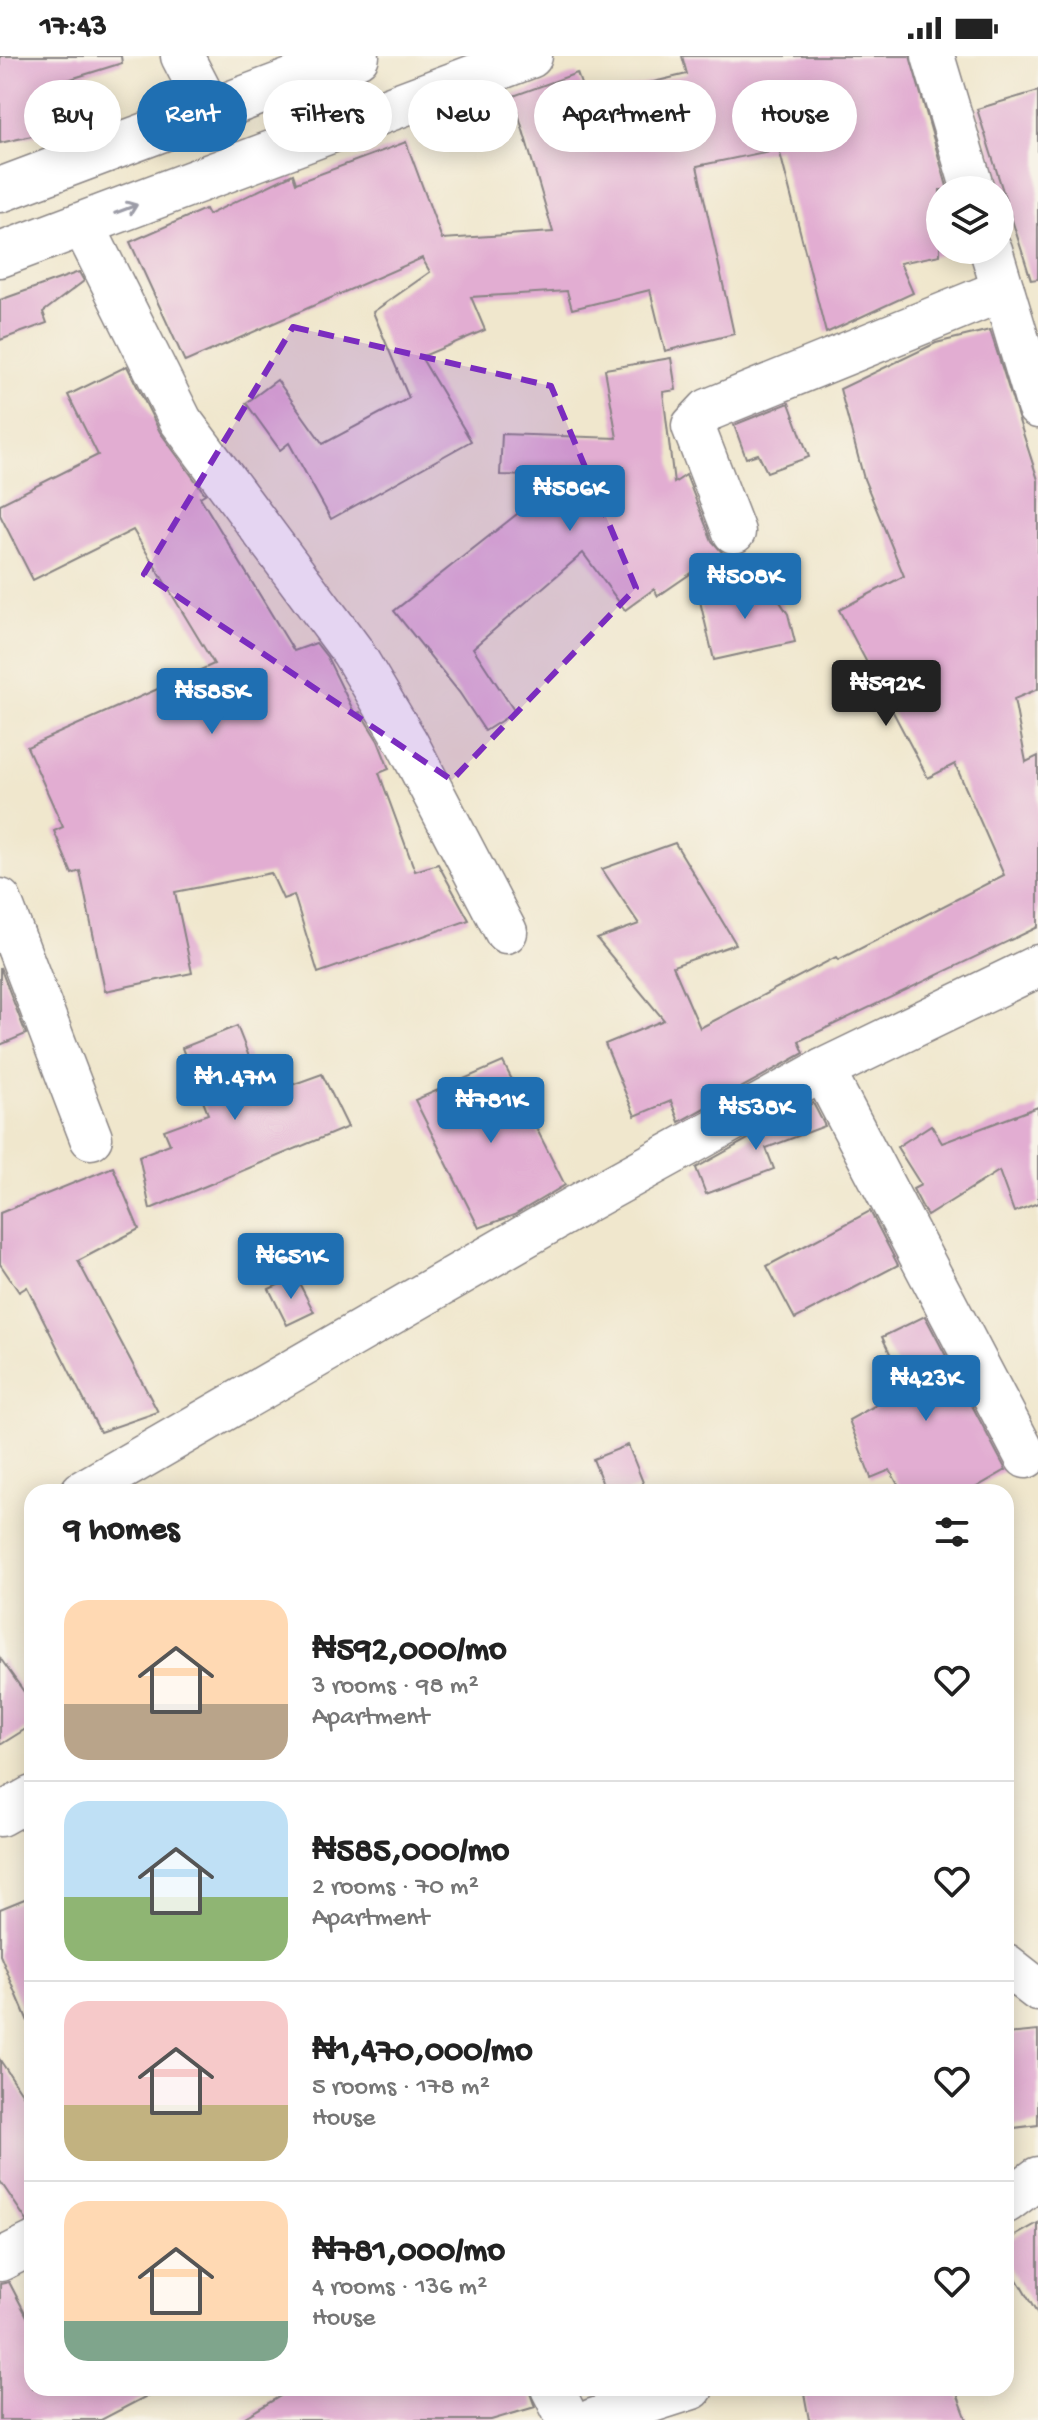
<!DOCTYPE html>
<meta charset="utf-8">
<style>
:root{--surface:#fff;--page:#f2f2f2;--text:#222;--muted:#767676;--line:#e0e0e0;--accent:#1f6fb2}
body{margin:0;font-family:"Gochi Hand",sans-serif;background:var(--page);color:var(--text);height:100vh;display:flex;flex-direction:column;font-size:30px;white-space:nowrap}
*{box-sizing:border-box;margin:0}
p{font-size:26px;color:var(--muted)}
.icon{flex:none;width:44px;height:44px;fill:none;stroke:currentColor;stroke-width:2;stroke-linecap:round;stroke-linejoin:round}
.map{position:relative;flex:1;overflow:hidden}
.side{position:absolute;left:24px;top:1428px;width:990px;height:912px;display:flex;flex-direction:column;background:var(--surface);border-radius:24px;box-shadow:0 4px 20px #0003}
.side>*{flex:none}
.guide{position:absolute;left:24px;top:24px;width:990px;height:72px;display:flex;gap:16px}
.tools{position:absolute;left:926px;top:120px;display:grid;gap:16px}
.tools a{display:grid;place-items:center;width:88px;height:88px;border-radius:50%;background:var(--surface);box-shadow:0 4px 20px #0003;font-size:40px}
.price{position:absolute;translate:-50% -68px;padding:0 18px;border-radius:8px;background:var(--accent);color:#fff;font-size:26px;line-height:52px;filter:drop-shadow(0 2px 4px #0008)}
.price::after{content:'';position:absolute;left:50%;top:48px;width:24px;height:18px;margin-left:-12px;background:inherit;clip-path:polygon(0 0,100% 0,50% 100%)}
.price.active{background:#222;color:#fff}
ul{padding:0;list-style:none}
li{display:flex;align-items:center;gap:24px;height:200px;padding:0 40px}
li+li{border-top:2px solid var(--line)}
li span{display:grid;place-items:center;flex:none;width:224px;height:160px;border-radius:24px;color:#555}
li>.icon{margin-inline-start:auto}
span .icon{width:96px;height:96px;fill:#fffc;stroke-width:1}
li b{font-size:34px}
h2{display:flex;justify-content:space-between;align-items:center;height:96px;padding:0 40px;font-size:34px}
.chip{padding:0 28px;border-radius:36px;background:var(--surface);box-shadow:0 4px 20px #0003;font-size:28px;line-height:72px}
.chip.active{background:var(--accent);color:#fff}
.status{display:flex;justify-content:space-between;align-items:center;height:56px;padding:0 40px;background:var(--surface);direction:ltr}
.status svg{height:22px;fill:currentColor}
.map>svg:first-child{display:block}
.building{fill:#e2add2}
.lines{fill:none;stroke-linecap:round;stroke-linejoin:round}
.minor-casing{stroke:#898484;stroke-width:45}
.major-casing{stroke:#898484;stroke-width:47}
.minor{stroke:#fff;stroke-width:42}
.major{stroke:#fff;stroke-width:44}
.oneway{stroke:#9c9ca7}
.marked{fill:#7b2cbf;fill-opacity:0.2;stroke:#7b2cbf;stroke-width:6;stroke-dasharray:16 10;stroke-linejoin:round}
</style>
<div class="status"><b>17:43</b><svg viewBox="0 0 49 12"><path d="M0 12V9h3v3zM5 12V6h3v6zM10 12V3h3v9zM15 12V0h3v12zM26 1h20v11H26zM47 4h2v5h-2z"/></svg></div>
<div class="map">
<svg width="1038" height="2364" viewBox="0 0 1038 2364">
<rect width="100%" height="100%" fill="#f7f3e8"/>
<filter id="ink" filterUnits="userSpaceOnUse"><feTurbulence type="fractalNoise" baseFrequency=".0125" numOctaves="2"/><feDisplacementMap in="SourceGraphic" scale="16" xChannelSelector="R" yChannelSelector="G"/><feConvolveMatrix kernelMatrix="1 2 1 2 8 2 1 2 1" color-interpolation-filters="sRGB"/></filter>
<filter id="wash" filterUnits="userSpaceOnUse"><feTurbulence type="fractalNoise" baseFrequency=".006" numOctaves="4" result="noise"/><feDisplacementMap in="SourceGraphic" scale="32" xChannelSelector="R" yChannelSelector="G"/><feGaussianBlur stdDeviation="1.8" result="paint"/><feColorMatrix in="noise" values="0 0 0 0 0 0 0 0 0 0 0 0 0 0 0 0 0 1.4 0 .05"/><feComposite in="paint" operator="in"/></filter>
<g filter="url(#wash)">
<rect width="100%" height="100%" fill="#f0e7cd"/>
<g id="blocks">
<g class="building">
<path d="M0 0H121L122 7 58 27 68 72 0 87Z"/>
<path d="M682 0H910L948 134H940V199L900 207 913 237 826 277 779 93 697 110 734 278 665 295 650 234 572 253 567 235 471 241 485 274 421 301 471 385 331 463 289 387 280 394 246 347 277 324 323 388 409 342 373 256 430 216 422 202 185 306 130 186 205 153 208 159 293 118 296 127 406 86 442 183 553 176 513 40 577 17 586 42 687 18Z"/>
<path d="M1038 35V223L1031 224 977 53Z"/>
<path d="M79 216 84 225 43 256 47 267 0 284V244Z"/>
<path d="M990 274 1038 424V633L1014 643 1026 706 1038 700V871L799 985 804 997 679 1066 671 1045 635 1060 605 988 664 964 597 883 639 868 602 813 675 787 736 888 673 910 700 972 836 901 838 904 1004 819 955 708 928 722 839 554 904 520 864 423 840 333 936 287Z"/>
<path d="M671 302 676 334 663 336 674 427 686 419 712 485 722 496 658 540 654 533 625 554 583 497 473 592 515 656 485 675 459 636 394 555 564 421 500 419 502 378 617 382 605 313Z"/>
<path d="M127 310 160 376 205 438 200 441 294 595 316 587 327 601 355 658 360 656 378 685 389 713 379 717 415 815 438 808 469 864 318 917 294 839 283 843 271 817 175 836 192 917 105 935 80 815 72 818 54 775 63 771 27 691 214 608 133 474 33 524 0 459V448L98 399 68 339Z"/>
<path d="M789 347 809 401 767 416 758 398 746 402 734 369Z"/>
<path d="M767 526 788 558 795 586 714 604 699 541Z"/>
<path d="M0 911 26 978 0 989Z"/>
<path d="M237 970 264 1039 322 1018 348 1071 150 1153 139 1100 170 1088 164 1074 208 1058 182 992Z"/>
<path d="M503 1006 565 1129 514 1159 479 1172 415 1044Z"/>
<path d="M813 1047 825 1070 766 1092 774 1113 706 1138 696 1112Z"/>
<path d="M1038 1051V1147L1014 1156 999 1115 927 1160 913 1133 921 1129 897 1091 931 1069 942 1087Z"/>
<path d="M113 1111 139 1173 78 1205 158 1356 100 1376 27 1231 19 1236 0 1208V1157Z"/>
<path d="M870 1155 898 1209 795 1263 767 1210Z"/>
<path d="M296 1221 314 1256 287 1269 269 1233Z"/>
<path d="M925 1260 1006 1414 968 1436H902L890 1414 871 1422 849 1364 907 1332 882 1281Z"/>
<path d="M628 1389 644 1429 627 1436H606L593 1403Z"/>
<path d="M0 1602 32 1647V1669L0 1689Z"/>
<path d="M32 1840V1975L0 1899V1853Z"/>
<path d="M1038 1975V2069L1006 2073V1978Z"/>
<path d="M0 2004 32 2052V2164L27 2165 0 2125Z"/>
<path d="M1038 2167V2259L1006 2205V2185Z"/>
<path d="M9 2226 32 2270V2332H162L101 2364H0V2228Z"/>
<path d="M294 2332H528L535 2351 491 2364H240Z"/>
<path d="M803 2332H955L967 2364H809Z"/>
</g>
</g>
</g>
<g filter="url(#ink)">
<use href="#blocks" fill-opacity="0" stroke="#898484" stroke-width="2"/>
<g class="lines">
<defs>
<g id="minor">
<path d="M182 0 211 56"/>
<path d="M933 0 973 134"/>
<path d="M83 169 181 365 352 595 407 687 506 876"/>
<path d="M991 194 1038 351"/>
<path d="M734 476 693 370 708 354 1003 234"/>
<path d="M0 844 91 1082"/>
<path d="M823 1014 1026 1401"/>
<path d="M82 1436 586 1145 823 1014 1038 910"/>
<path d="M0 1759 32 1741"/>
<path d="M1006 1909 1038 1934"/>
<path d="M1006 2146 1038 2122"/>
<path d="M0 2204 32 2188"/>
<path d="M552 2332 568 2364"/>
<path d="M593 2364 692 2332"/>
</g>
<g id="major">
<path d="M0 134 357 0"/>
<path d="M0 199 530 0"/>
</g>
</defs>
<use href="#minor" class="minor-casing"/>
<use href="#major" class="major-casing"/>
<use href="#minor" class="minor"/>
<use href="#major" class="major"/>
</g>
<defs><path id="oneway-shaft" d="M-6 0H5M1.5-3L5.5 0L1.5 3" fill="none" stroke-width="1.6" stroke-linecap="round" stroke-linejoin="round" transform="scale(2)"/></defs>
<use class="oneway" href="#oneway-shaft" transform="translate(126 153) rotate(-21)"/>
</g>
<path class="marked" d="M293 271 551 330 636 532 452 724 144 518Z"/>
</svg>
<div class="tools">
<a><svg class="icon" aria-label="layers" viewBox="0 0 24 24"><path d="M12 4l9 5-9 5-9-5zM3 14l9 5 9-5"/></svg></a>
</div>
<b class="price" style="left:570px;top:477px">₦586K</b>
<b class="price" style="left:745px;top:565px">₦508K</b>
<b class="price active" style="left:886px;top:672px">₦592K</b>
<b class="price" style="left:212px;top:680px">₦585K</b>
<b class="price" style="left:235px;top:1066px">₦1.47M</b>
<b class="price" style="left:491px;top:1089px">₦781K</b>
<b class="price" style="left:756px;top:1096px">₦538K</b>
<b class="price" style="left:291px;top:1245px">₦651K</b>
<b class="price" style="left:926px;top:1367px">₦423K</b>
<div class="guide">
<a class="chip">Buy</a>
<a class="chip active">Rent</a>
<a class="chip">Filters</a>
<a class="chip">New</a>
<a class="chip">Apartment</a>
<a class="chip">House</a>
</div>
<section class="side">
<h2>9 homes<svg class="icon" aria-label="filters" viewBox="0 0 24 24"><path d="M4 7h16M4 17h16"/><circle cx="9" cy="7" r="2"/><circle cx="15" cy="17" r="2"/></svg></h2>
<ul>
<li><span style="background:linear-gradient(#ffd9b3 65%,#b9a48a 0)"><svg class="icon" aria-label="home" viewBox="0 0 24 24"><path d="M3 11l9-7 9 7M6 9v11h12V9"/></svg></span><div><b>₦592,000/mo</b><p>3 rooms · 98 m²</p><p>Apartment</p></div><svg class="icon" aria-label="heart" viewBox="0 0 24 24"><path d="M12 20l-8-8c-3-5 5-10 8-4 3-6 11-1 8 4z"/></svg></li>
<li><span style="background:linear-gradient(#bfe0f5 60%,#8fb573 0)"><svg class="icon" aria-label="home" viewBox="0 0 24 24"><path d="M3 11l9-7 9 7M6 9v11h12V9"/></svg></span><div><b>₦585,000/mo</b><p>2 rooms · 70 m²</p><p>Apartment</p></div><svg class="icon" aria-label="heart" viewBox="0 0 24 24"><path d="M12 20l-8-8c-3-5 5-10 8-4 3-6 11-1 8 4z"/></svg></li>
<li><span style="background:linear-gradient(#f6c9c9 65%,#c2b280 0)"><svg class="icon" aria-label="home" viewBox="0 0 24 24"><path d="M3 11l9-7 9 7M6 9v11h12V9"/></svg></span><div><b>₦1,470,000/mo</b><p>5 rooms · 178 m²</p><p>House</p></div><svg class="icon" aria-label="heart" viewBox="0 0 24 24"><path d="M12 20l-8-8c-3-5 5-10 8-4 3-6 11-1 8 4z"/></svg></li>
<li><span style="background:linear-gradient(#ffd9b3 75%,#7fa58c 0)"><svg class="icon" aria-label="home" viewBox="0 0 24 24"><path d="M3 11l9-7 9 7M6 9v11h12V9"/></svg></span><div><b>₦781,000/mo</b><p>4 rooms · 136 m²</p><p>House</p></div><svg class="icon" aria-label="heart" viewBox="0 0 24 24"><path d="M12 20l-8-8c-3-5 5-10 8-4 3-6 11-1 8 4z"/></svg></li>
</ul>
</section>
</div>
